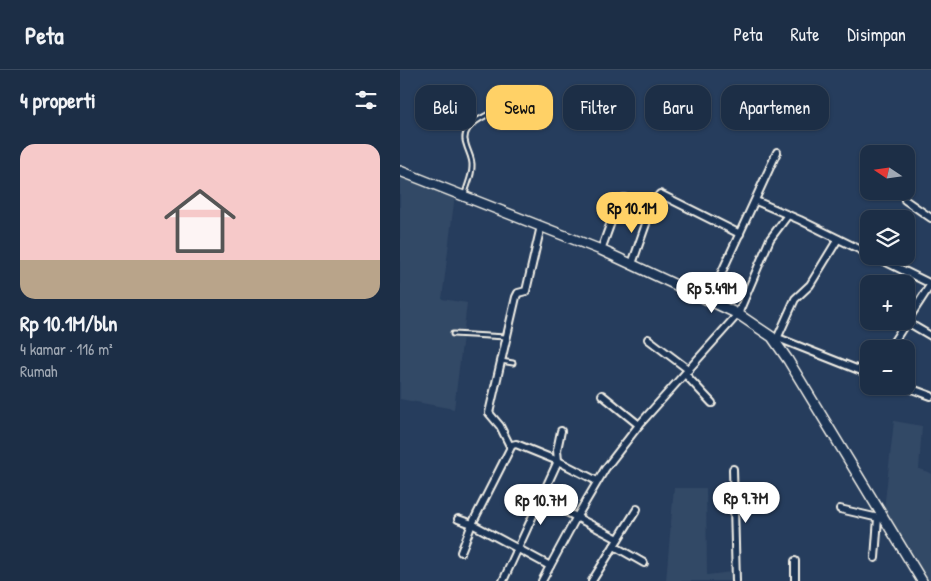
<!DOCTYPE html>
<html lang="id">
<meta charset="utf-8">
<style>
:root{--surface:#1c2e46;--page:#293a51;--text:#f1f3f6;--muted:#a0a8b3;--line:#3a4a5f;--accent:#ffd166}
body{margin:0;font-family:"Patrick Hand",sans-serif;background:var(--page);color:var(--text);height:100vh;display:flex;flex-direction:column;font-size:19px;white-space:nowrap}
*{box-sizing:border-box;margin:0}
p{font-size:16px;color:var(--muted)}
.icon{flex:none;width:28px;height:28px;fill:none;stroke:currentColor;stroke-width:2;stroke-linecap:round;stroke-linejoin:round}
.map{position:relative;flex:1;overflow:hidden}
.panel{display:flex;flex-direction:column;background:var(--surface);width:400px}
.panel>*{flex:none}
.guide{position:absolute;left:15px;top:15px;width:440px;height:45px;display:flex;gap:10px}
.needle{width:32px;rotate:283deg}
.buttons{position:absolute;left:460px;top:75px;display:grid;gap:10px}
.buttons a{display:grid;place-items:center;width:55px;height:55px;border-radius:10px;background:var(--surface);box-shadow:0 1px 4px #0004,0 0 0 1px var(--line);font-size:25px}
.price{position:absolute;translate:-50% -42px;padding:0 11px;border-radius:18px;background:#fff;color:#222;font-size:16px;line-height:32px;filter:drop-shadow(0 1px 2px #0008)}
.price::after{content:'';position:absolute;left:50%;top:30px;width:15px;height:11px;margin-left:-8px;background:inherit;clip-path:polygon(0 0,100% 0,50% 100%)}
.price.active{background:var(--accent);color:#111}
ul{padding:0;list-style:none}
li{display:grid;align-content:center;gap:10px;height:265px;padding:0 20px}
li+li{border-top:1px solid var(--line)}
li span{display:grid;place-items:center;height:155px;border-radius:15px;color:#555}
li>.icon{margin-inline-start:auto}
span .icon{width:90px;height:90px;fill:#fffc;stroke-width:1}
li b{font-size:21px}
h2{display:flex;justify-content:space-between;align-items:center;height:60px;padding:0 20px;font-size:21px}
.chip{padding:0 18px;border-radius:15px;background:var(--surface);box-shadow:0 1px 4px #0004,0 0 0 1px var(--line);font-size:18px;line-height:45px}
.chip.active{background:var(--accent);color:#111}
header{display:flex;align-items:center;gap:30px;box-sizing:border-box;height:70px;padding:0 25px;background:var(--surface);border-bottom:1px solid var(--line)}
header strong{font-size:24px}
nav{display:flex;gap:28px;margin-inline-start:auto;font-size:18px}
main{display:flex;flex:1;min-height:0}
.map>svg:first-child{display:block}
.built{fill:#334966}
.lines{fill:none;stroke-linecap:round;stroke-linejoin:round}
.lane-casing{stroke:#f4f1e8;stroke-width:7}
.street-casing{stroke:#f4f1e8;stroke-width:10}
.secondary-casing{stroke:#f4f1e8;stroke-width:12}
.lane{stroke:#1d3557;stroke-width:3}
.street{stroke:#1d3557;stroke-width:6}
.secondary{stroke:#1d3557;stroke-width:9}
</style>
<header>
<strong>Peta</strong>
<nav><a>Peta</a><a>Rute</a><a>Disimpan</a></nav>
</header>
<main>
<section class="panel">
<h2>4 properti<svg class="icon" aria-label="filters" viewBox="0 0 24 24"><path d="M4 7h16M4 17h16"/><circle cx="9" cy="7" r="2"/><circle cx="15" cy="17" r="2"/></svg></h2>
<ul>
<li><span style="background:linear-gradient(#f6c9c9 75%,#b9a48a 0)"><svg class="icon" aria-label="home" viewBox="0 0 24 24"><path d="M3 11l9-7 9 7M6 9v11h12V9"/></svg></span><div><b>Rp 10.1M/bln</b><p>4 kamar · 116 m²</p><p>Rumah</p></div></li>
</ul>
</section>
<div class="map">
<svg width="531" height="511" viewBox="0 0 531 511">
<rect width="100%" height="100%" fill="#263d5d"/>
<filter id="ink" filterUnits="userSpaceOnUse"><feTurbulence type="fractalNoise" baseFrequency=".02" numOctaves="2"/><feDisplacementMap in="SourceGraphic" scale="10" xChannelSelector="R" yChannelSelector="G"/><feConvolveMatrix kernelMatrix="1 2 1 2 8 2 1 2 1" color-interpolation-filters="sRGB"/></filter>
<g filter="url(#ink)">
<g class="built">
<path d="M0 105 55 124 42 229 67 233 54 339 0 329Z"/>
<path d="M494 351 522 356 519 399 531 403V511H521L483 449Z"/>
<path d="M274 418H306L307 505 332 502V511H266Z"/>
</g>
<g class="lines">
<defs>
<g id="lane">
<path d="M65 124C67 115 72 106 72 97 73 89 68 82 66 74 59 55 88 45 101 38"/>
<path d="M53 264 106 267"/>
<path d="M101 291 113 293"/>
</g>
<g id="street">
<path d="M505 130 531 148"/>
<path d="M356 131 400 150 469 184"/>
<path d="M201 180 219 130 224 128 252 139"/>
<path d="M474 186 531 214"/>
<path d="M232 194 254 131 260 124 340 164"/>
<path d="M309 230 377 82"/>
<path d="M507 252 531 266"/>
<path d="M378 268 469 304"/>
<path d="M248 269 289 300"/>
<path d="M376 271 395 229 410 215 438 169"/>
<path d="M489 279 531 214"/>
<path d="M285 304 312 333"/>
<path d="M504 316 531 326"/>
<path d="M202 325 239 355"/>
<path d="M110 376 100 356 89 343 116 227 118 223 126 221 141 156"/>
<path d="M333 399 336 511"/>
<path d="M142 429 218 469"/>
<path d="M440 439 483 449"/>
<path d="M58 449 72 454 150 496"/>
<path d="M214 476 244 493"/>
<path d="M61 482 72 454 112 375 116 374 158 391 197 411"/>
<path d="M475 488 478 448"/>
<path d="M395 491V511"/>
<path d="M103 511 158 391 157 380 161 361"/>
<path d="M142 511 176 448 205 399 239 355 338 244 370 169 388 145"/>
<path d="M192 511 237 439"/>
</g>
<path id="secondary" d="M0 101 201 180 338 244 372 267 388 290 522 511"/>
</defs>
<use href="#lane" class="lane-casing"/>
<use href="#street" class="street-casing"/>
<use href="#secondary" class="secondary-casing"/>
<use href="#lane" class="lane"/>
<use href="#street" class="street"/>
<use href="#secondary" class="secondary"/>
</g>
</g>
</svg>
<div class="buttons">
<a><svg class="needle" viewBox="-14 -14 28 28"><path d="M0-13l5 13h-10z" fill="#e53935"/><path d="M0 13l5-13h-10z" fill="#a0a8b3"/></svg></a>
<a><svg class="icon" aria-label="layers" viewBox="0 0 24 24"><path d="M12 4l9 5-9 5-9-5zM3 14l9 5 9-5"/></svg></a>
<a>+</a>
<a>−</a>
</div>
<b class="price active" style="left:232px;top:164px">Rp 10.1M</b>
<b class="price" style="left:312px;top:244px">Rp 5.49M</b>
<b class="price" style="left:346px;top:454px">Rp 9.7M</b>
<b class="price" style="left:141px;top:456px">Rp 10.7M</b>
<div class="guide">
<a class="chip">Beli</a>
<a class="chip active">Sewa</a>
<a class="chip">Filter</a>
<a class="chip">Baru</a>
<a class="chip">Apartemen</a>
</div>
</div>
</main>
